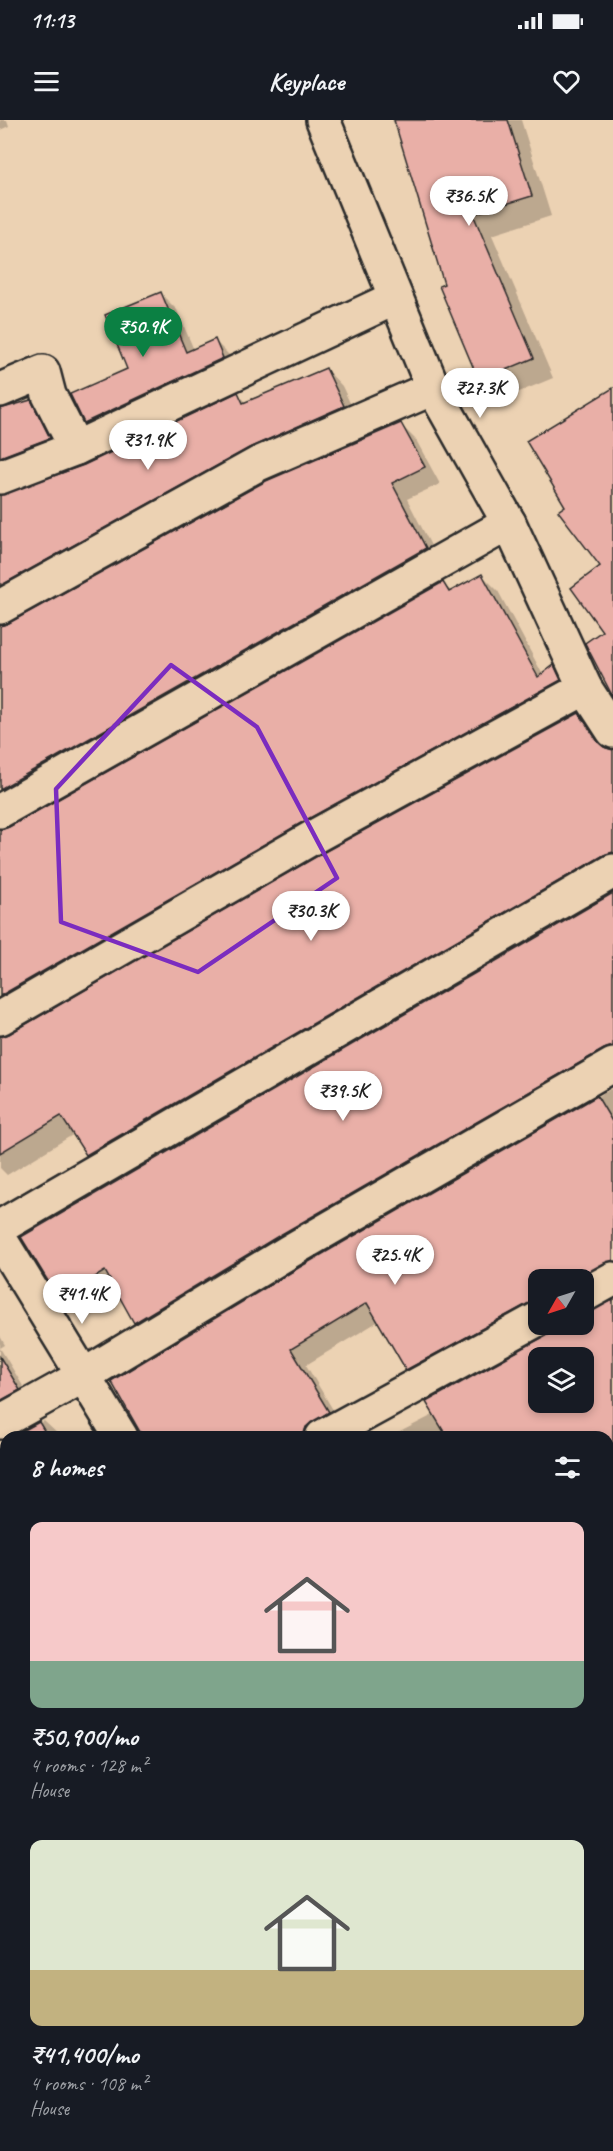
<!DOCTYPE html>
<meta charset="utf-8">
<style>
:root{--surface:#171b24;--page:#20242c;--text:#f1f3f6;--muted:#9ea1a6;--accent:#0b8043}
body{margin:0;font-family:Caveat,sans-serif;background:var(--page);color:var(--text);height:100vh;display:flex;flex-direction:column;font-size:22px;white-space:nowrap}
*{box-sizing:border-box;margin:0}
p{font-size:20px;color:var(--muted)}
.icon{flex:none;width:33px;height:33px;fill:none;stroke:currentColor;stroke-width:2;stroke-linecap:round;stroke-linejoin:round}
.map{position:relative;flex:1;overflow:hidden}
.side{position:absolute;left:0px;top:1311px;width:614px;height:720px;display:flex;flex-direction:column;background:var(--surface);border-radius:18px 18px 0 0;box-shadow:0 3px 9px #0003}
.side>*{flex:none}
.needle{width:39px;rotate:231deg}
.fabs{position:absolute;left:528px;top:1149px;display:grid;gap:12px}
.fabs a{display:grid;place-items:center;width:66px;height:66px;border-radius:12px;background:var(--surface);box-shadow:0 3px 9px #0003;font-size:30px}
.price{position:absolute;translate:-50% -51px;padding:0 14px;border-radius:21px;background:#fff;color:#222;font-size:20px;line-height:39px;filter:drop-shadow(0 2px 3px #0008)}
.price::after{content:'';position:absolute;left:50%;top:36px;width:18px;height:14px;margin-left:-9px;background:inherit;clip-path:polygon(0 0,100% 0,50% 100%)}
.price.current{background:var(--accent);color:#fff}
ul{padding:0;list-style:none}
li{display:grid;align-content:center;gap:12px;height:318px;padding:0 30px}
li span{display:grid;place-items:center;height:186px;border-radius:12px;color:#555}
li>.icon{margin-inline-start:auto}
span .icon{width:108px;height:108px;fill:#fffc;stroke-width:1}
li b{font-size:26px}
h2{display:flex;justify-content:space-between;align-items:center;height:72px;padding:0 30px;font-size:26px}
.status{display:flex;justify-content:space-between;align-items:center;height:42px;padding:0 30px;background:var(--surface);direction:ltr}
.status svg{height:16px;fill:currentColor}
header{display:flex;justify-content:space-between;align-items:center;height:78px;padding:0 30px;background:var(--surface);font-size:27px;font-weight:700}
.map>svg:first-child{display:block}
.shadow{fill:#0003;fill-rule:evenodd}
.building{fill:#e9afa7;stroke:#2b2b2b;stroke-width:1.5;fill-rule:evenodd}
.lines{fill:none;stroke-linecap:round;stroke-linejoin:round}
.minor-casing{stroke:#2b2b2b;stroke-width:38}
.minor{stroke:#ecd2b3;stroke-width:33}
.marked{fill:none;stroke:#7b2cbf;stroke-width:4.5;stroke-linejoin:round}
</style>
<div class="status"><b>11:13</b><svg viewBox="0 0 49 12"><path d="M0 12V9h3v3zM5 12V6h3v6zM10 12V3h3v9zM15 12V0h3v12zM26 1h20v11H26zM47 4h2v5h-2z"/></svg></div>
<header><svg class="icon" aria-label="menu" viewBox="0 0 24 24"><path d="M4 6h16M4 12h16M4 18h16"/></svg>Keyplace<svg class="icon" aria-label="heart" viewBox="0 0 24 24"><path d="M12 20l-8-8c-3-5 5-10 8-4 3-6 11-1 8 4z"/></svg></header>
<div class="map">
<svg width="613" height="2031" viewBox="0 0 613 2031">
<rect width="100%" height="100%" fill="#ecd2b3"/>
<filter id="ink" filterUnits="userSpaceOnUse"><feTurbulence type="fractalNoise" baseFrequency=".0167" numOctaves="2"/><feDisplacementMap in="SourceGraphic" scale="12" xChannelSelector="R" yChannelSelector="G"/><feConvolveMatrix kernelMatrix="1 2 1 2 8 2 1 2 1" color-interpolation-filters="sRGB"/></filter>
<g filter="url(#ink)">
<g class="shadow">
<path d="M0 0H7L9 6 0 10Z"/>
<path d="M392 0H521L551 96 492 115 553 258 500 280 480 260 446 165 399 12Z"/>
<path d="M161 174 177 190 194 230 215 221 231 237 239 254 102 319 86 302 72 275 129 249Z"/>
<path d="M326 249 342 266 359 302 0 494V376L85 346 238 274 247 283Z"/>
<path d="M30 282 47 298 65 334 0 364V290Z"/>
<path d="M400 304 416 320 440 364 407 379 441 445 0 698V507L10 505Z"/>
<path d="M482 455 498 471 543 555 554 547 570 563 0 905V711L10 709 443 464 452 472Z"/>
<path d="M579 595 609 630 613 631V755L103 1051 87 1035 74 1014 7 1055 0 1048V918L10 916Z"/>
<path d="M613 774V948L152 1218 136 1202 117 1169 76 1194 60 1178Z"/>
<path d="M613 968V1163L538 1160V1202L424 1265 408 1249 379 1201 306 1245 344 1308 331 1317H145L300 1148Z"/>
<path d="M613 1181V1373L608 1368V1317H390L435 1294 584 1204V1195L594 1193ZM538 1238H584V1282H538Z"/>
<path d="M0 1216 5 1225 0 1228Z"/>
<path d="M0 1228 35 1286 0 1308Z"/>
<path d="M44 1301 61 1317H11Z"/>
<path d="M6 1320V1496L0 1501V1322Z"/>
<path d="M613 1398V1713L608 1716V1401Z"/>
<path d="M6 1512V1766L0 1771V1514Z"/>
<path d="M6 1782V2025H100L85 2031H0V1784Z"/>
<path d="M613 1828V2031H388L385 2025H608V1832Z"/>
<path d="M111 2025H273L276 2031H110Z"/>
</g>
<g class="building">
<path d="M394 0H508L532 76 473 94 534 238 479 261 439 166 444 164Z"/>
<path d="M161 172 186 232 215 219 223 238 84 303 70 274 127 249 105 195Z"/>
<path d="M326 248 344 286 249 328 0 466V375L84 345 238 272 243 283Z"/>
<path d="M613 268V577L585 523 602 511 571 468 600 446 558 391 565 386 526 321Z"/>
<path d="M31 280 50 318 0 337V289Z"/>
<path d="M401 303 425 347 392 363 426 428 0 669V506L9 503 266 361Z"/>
<path d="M482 454 538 557 554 545 561 560 308 699 0 876V710L9 707 443 462 449 472Z"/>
<path d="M579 593 598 622 604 627 613 630V732L604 735 86 1035 61 996 0 1033V917L9 914 326 731Z"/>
<path d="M613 773V926L604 929 280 1115 134 1203 105 1151 59 1179 21 1117Z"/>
<path d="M597 976 613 1003V1140L574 1160H538V1180L529 1183 406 1250 367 1183 291 1229 329 1292 306 1307 303 1317H143L111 1261 300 1147Z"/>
<path d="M613 1180V1354L608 1356V1317H447L426 1282 547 1215 555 1204H584V1194ZM538 1238H584V1282H538Z"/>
<path d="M0 1237 20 1270 0 1281Z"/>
<path d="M39 1302 48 1317H12Z"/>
</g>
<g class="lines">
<defs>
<g id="minor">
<path d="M323 0 433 268 509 403 585 568 613 611"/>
<path d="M0 270 43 252 49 275 76 328"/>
<path d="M0 357 76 328 395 178"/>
<path d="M0 487 258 344 433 268"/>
<path d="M0 691 509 403"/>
<path d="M0 898 317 715 585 568"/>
<path d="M0 1107 613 751"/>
<path d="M0 1119 121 1317"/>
<path d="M584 1175 613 1159"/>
<path d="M0 1302 83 1256 290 1131 613 945"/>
<path d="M322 1317 538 1199"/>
<path d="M608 1376 613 1373"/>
<path d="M0 1494 6 1491"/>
<path d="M0 1764 6 1761"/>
<path d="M608 1783 613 1781"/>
<path d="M317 2025 320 2031"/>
<path d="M78 2031 91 2025"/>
</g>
</defs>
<use href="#minor" class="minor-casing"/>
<use href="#minor" class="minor"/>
</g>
</g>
<path class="marked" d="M171 545 257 607 337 758 198 852 61 802 56 669Z"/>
</svg>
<div class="fabs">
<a><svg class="needle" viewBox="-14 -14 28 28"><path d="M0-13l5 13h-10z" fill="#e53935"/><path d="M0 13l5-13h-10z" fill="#9ea1a6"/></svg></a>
<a><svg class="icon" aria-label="layers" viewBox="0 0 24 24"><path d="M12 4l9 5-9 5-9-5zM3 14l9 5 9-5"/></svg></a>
</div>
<b class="price" style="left:469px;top:107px">₹36.5K</b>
<b class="price current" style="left:143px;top:238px">₹50.9K</b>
<b class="price" style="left:480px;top:299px">₹27.3K</b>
<b class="price" style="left:148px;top:351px">₹31.9K</b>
<b class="price" style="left:311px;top:822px">₹30.3K</b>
<b class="price" style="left:343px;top:1002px">₹39.5K</b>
<b class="price" style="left:395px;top:1166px">₹25.4K</b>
<b class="price" style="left:82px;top:1205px">₹41.4K</b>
<section class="side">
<h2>8 homes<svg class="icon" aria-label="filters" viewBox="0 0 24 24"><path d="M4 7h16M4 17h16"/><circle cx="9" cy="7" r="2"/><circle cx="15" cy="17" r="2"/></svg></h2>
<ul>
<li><span style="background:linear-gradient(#f6c9c9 75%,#7fa58c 0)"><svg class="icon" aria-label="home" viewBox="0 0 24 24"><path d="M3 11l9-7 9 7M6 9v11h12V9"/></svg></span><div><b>₹50,900/mo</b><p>4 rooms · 128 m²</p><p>House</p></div></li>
<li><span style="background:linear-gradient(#dfe7d0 70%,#c2b280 0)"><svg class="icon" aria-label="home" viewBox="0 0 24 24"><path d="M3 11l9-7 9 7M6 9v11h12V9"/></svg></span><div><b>₹41,400/mo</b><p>4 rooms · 108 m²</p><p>House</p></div></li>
</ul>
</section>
</div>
